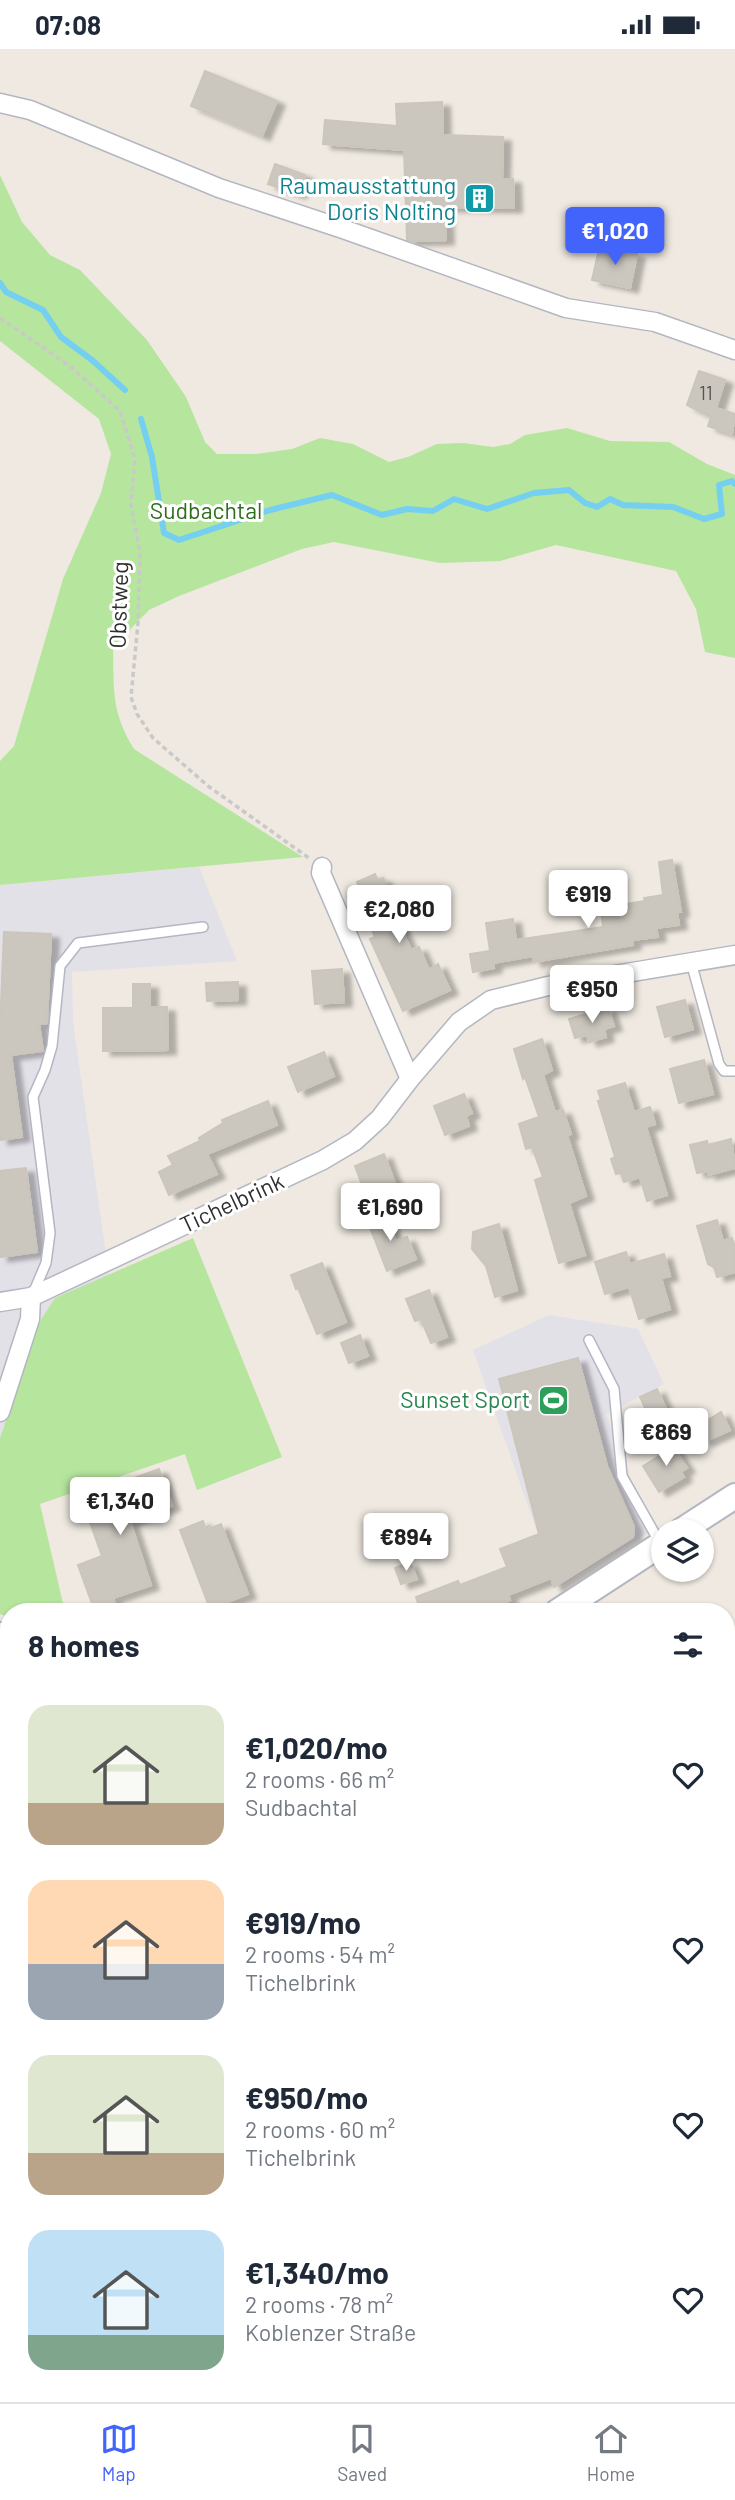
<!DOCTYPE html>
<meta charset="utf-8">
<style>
:root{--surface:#fff;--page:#f6f6f7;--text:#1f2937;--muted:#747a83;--line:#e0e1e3;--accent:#4264fb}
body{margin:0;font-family:Barlow,sans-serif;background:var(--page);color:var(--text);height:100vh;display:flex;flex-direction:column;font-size:26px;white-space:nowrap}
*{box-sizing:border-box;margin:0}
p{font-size:23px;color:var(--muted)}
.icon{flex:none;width:38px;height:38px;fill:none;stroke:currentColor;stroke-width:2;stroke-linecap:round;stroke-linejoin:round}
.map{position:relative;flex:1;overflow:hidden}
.side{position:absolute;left:0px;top:1554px;width:735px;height:800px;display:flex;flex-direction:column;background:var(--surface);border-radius:28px 28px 0 0;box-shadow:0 2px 5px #0004}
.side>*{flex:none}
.tools{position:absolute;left:651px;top:1470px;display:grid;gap:14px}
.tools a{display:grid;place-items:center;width:63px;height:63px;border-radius:50%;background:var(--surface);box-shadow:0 2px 5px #0004;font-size:35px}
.price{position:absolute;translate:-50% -60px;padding:0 16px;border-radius:7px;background:#fff;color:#222;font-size:23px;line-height:46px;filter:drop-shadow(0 2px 4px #0008)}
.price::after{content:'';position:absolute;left:50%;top:42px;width:21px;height:16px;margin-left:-10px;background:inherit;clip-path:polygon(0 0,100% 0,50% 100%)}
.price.current{background:var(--accent);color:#fff}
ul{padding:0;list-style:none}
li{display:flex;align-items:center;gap:21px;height:175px;padding:0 28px}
li span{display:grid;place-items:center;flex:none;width:196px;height:140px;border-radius:21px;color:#555}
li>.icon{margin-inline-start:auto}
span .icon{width:84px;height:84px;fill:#fffc;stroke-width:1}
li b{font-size:30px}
h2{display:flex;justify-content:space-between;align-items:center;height:84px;padding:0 28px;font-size:30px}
.status{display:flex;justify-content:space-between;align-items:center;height:49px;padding:0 35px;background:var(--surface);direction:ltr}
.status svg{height:19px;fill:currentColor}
.menu{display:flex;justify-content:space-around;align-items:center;height:98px;border-top:2px solid var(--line);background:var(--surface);font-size:19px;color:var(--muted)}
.menu a{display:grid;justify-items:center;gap:4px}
.menu .current{color:var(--accent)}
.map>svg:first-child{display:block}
.industrial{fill:#e3e1e8}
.green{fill:#b6e59e}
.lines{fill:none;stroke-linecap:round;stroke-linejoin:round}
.stream{stroke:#75cff0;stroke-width:6}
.building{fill:#cbc7bf;stroke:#cbc5ba;stroke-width:2;filter:url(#shadow)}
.service-casing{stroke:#b4b7c1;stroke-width:12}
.minor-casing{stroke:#b4b7c1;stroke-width:21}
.tertiary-casing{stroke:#b4b7c1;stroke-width:24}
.secondary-casing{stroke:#b4b7c1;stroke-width:28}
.path{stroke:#c9c9c9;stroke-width:3.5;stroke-dasharray:5 3.5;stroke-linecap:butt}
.service{stroke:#fff;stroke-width:9}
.minor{stroke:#fff;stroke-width:18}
.tertiary{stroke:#fff;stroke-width:21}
.secondary{stroke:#fff;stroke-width:24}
.labels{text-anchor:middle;stroke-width:6;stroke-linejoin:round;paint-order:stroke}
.number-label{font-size:19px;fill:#555452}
.culture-label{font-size:23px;fill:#0d838f;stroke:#fff;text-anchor:end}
.park-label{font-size:23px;fill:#2c6e1b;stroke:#fff}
.street-label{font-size:23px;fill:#2e2e2e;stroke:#fff}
.leisure-label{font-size:23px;fill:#27864d;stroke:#fff;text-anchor:end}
</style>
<div class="status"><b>07:08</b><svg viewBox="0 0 49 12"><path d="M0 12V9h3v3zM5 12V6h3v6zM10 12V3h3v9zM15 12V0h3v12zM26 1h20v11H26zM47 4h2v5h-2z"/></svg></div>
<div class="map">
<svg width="735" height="2353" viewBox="0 0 735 2353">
<defs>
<filter id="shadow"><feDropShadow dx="8" dy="4.5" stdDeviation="2" flood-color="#0004"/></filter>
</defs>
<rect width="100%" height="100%" fill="#efe9e1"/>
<g class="industrial">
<path d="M199 818 237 912 72 923 73 973 109 1227 55 1249 40 1272 0 1389V836Z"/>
<path d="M549 1266 638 1280 664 1335 606 1365 651 1482 557 1539 473 1301Z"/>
</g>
<g class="green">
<path d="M0 126 22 173 50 206 80 221 147 291 186 348 205 393 217 405H256L292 400 320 389 353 395 389 413 408 408 437 395 463 394 493 398 510 395 525 386 567 379 610 392 669 393 707 415 735 426V609L705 603 696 560 676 522 556 496 500 512 440 514 334 493 302 500 179 547 149 561 113 598C114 640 111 663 134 700L303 808 0 836V712L14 697 63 530 101 444 111 405 99 370 0 292Z"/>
<path d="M193 1189 282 1408 197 1441 185 1405 40 1455 65 1563H9V1568L0 1565V1389L40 1272 55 1249Z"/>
</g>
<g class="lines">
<g class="stream">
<path d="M0 234 6 243 43 261 61 288 92 311 125 341"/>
<path d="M141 370 152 408 164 484 179 491 270 461 332 446 382 466 407 460 433 462 454 450 487 460 534 444 569 441 585 454 597 458 610 450 623 456 673 458 704 470 722 465 719 436 732 432 735 435"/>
</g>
</g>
<g class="building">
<path d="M205 22 277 52 262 87 191 57Z"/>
<path d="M442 53 443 86 503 88 502 130H513L514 159 445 158 446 191 412 192 407 191 404 101 323 95 325 71 397 77 396 55Z"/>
<path d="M275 115 305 126 298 145 268 135Z"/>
<path d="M606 195 615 197 617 201 637 205 630 239 592 231 599 200Z"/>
<path d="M699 322 725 331 716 359 735 365 732 385 708 377 711 368 687 356Z"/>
<path d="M672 811 681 863H677L679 876 656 879 658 888 632 891 633 896 533 913V907L493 914 494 919 473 923 470 905 490 902 486 874 513 870 516 891 603 878 601 859 645 852 644 849 663 846 659 813Z"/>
<path d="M375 825 378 831 383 829 393 851 417 842 422 857 396 868 411 901 419 898 429 921 438 915 450 941 403 962 370 890 375 888 355 842 360 839 357 833Z"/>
<path d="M4 883 51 885 47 974 39 975 43 1002 11 1006 22 1088 0 1091V980Z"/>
<path d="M342 920 344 953 315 955 312 922Z"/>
<path d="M238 933V951L207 952 206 934Z"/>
<path d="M133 935H150V958H167L168 1001 103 1002V959H133Z"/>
<path d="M685 951 693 980 665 988 657 958Z"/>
<path d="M608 959 614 977 604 980 606 988 589 993 587 986 575 989 569 970Z"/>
<path d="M542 990 552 1021 543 1026 555 1063 563 1061 571 1085 567 1086 586 1147 569 1154 585 1206 559 1214 535 1131 543 1128 532 1098 526 1100 519 1075 539 1068 525 1028 523 1030 514 1000Z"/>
<path d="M324 1003 334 1027 298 1043 288 1018Z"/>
<path d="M704 1011 713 1045 679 1054 670 1020Z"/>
<path d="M625 1034 634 1063 650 1058 655 1075 646 1078 667 1146 647 1152 640 1128 624 1133 621 1124 616 1125 611 1110 615 1108 598 1052 601 1051 598 1042Z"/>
<path d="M464 1045 472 1064 466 1067 469 1077 445 1086 434 1057Z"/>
<path d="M268 1052 277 1076 207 1105 217 1125 169 1146 159 1123 173 1116 168 1107 200 1092 199 1089 223 1074 222 1071Z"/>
<path d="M731 1090 735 1119 708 1126V1122L697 1124 690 1096 707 1092 708 1096Z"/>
<path d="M384 1105 396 1137 367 1149 355 1117Z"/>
<path d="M26 1119 37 1203 0 1208V1122Z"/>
<path d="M383 1161 396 1192 407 1188 416 1210 387 1222 366 1168Z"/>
<path d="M717 1171 723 1192 732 1189 735 1199V1223L717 1228 714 1218 708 1215 697 1177Z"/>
<path d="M499 1175 517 1241 495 1248 486 1217 472 1200 473 1183Z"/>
<path d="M626 1203 630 1215 664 1205 670 1227 661 1229 670 1260 639 1270 629 1238 605 1245 595 1213Z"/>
<path d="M322 1214 346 1273 317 1285 298 1239 296 1240 291 1226Z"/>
<path d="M429 1241 447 1288 431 1294 421 1270 415 1272 406 1250Z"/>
<path d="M360 1286 368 1307 349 1314 341 1294Z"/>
<path d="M578 1309 607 1417 634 1478 633 1488 554 1538 551 1529 508 1546 510 1551 487 1563H421L416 1548 458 1532 460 1536 507 1518 500 1500 539 1485 499 1330Z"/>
<path d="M657 1340 668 1364 651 1372 640 1348Z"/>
<path d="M721 1363 730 1381 704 1393 697 1378Z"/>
<path d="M671 1394 687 1419 681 1423 684 1428 659 1443 643 1417 661 1406 658 1402Z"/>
<path d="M159 1420 172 1457 130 1472 151 1536 113 1549 116 1559 99 1563 94 1560 78 1516 102 1507 81 1448Z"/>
<path d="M203 1472 206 1481 221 1475 248 1545 210 1560 180 1481Z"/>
<path d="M410 1513 417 1530 401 1535 395 1519Z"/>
</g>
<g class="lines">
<defs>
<g id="service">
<path d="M691 913 719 1015 724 1022H735"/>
<path d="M32 1247 46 1214 50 1184 33 1048 45 1021 52 997 60 917 78 894 203 878"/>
<path d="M589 1291 614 1340 622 1427 660 1494"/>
</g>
<g id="minor">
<path d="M0 54 30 61 219 139 343 180 566 259 655 273 735 301"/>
<path d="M322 818 321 824 410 1030"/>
<path d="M0 1253 31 1248 323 1111 355 1092 380 1069 410 1030 459 973 491 951 548 937 735 906"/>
<path d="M0 1363 30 1270 31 1248"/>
<path d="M163 2345 170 2353"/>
</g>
<path id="tertiary" d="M726 1818 735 1821"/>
<g id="secondary">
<path d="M681 1482 735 1447"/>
<path d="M557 1563 663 1494"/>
<path d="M0 1586 9 1589"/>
</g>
</defs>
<use href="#service" class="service-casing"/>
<use href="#minor" class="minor-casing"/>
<use href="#tertiary" class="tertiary-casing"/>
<use href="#secondary" class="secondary-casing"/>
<path class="path" d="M0 269 71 318 120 362 135 410 131 455 140 504 138 574 131 648 137 665 153 689 208 737 309 809"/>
<use href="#service" class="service"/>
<use href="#minor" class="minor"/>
<use href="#tertiary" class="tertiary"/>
<use href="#secondary" class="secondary"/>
</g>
<defs>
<symbol id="building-square" viewBox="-11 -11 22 22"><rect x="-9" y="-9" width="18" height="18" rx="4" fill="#0f9aa8" stroke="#fff"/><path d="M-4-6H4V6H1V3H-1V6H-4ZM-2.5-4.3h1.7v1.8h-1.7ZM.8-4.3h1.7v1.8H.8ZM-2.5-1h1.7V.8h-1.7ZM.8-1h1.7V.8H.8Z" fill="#fff"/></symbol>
<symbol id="stadium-square" viewBox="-11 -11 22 22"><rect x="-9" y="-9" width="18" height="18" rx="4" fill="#2e9e5b" stroke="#fff"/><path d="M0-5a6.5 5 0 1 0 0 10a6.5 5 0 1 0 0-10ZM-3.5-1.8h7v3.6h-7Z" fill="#fff"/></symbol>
</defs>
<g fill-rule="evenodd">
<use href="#building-square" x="462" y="132" width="35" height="35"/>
<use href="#stadium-square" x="536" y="1334" width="35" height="35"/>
</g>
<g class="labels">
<g class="number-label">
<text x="706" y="351">11</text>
</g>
<g class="culture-label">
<text x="456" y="145">Raumausstattung<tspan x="456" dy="26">Doris Nolting</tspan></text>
</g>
<g class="park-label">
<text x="206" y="470">Sudbachtal</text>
</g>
<g class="street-label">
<text transform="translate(119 556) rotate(-88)" y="8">Obstweg</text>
<text transform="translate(232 1154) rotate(-25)" y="8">Tichelbrink</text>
</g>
<g class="leisure-label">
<text x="530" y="1359">Sunset Sport</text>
</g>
</g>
</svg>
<div class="tools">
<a><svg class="icon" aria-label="layers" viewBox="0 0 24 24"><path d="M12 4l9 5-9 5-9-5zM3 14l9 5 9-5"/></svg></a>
</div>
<b class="price current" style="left:615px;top:218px">€1,020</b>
<b class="price" style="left:588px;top:881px">€919</b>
<b class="price" style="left:399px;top:896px">€2,080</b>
<b class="price" style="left:592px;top:976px">€950</b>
<b class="price" style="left:390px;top:1194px">€1,690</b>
<b class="price" style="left:666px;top:1419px">€869</b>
<b class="price" style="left:120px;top:1488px">€1,340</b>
<b class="price" style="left:406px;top:1524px">€894</b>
<section class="side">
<h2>8 homes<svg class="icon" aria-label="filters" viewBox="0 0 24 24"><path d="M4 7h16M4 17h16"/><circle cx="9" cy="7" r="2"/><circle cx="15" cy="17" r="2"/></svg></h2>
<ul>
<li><span style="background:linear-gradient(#dfe7d0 70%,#b9a48a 0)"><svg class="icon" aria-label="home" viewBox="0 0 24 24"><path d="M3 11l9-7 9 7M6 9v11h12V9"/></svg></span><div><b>€1,020/mo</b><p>2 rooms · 66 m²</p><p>Sudbachtal</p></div><svg class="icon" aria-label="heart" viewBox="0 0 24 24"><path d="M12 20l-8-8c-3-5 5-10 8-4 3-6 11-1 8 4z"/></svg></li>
<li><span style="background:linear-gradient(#ffd9b3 60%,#9aa5b1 0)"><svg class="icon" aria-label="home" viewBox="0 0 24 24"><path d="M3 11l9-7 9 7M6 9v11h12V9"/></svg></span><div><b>€919/mo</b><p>2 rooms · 54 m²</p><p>Tichelbrink</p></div><svg class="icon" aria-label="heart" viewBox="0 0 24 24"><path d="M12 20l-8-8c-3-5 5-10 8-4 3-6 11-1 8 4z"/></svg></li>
<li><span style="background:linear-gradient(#dfe7d0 70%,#b9a48a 0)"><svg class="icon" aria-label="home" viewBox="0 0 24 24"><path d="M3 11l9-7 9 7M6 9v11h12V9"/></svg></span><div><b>€950/mo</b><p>2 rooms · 60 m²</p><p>Tichelbrink</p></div><svg class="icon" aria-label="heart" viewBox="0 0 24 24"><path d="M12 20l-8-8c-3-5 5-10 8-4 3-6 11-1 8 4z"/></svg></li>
<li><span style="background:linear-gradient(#bfe0f5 75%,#7fa58c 0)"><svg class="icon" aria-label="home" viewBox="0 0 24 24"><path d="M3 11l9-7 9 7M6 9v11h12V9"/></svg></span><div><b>€1,340/mo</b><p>2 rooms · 78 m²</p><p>Koblenzer Straße</p></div><svg class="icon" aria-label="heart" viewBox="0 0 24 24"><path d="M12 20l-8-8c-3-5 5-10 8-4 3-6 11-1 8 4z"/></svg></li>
</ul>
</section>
</div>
<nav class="menu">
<a class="current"><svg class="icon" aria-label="map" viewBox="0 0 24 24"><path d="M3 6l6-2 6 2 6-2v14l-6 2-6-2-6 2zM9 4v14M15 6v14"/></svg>Map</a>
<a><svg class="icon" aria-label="saved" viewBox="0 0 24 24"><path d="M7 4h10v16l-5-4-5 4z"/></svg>Saved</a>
<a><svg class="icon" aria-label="home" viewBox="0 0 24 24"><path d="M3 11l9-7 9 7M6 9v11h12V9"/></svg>Home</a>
</nav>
